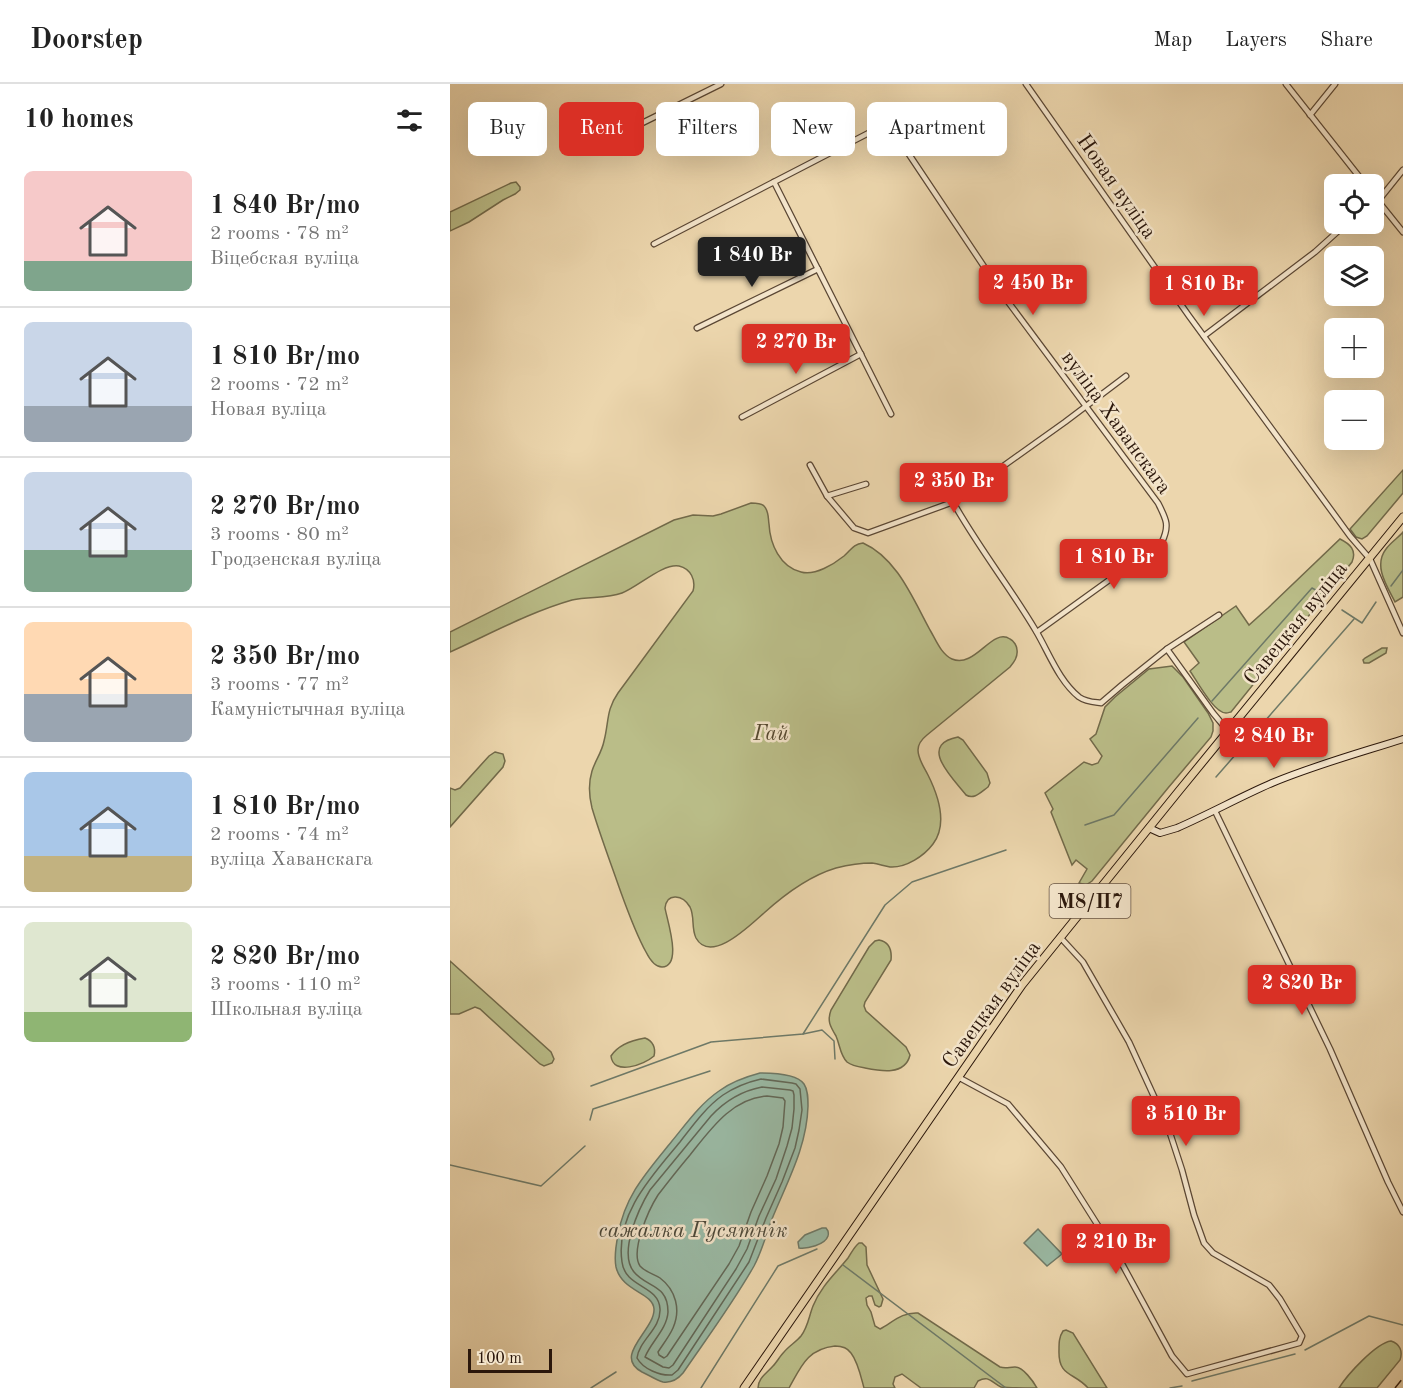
<!DOCTYPE html>
<meta charset="utf-8">
<style>
:root{--surface:#fff;--page:#f2f2f2;--text:#222;--muted:#767676;--line:#e0e0e0;--accent:#d93025}
body{margin:0;font-family:"Old Standard TT",serif;background:var(--page);color:var(--text);height:100vh;display:flex;flex-direction:column;font-size:22px;white-space:nowrap}
*{box-sizing:border-box;margin:0}
p{font-size:20px;color:var(--muted)}
.icon{flex:none;width:33px;height:33px;fill:none;stroke:currentColor;stroke-width:2;stroke-linecap:round;stroke-linejoin:round}
.map{position:relative;flex:1;overflow:hidden}
.side{display:flex;flex-direction:column;background:var(--surface);width:450px}
.side>*{flex:none}
.hud{position:absolute;left:18px;top:18px;width:570px;height:54px;display:flex;gap:12px}
.buttons{position:absolute;left:874px;top:90px;display:grid;gap:12px}
.buttons a{display:grid;place-items:center;width:60px;height:60px;border-radius:9px;background:var(--surface);box-shadow:0 6px 24px #0002;font-size:30px}
.scale{position:absolute;left:18px;bottom:15px;width:84px;box-sizing:border-box;padding-left:6px;border:3px solid #2b170b;border-top:0;font-size:16px;line-height:21px;white-space:nowrap;color:#2b170b;-webkit-text-stroke:4px #f3e4ca;paint-order:stroke}
.price{position:absolute;translate:-50% -51px;padding:0 14px;border-radius:6px;background:var(--accent);color:#fff;font-size:20px;line-height:39px;filter:drop-shadow(0 2px 3px #0008)}
.price::after{content:'';position:absolute;left:50%;top:36px;width:18px;height:14px;margin-left:-9px;background:inherit;clip-path:polygon(0 0,100% 0,50% 100%)}
.price.active{background:#222;color:#fff}
ul{padding:0;list-style:none}
li{display:flex;align-items:center;gap:18px;height:150px;padding:0 24px}
li+li{border-top:2px solid var(--line)}
li span{display:grid;place-items:center;flex:none;width:168px;height:120px;border-radius:9px;color:#555}
li>.icon{margin-inline-start:auto}
span .icon{width:72px;height:72px;fill:#fffc;stroke-width:1}
li b{font-size:26px}
h2{display:flex;justify-content:space-between;align-items:center;height:72px;padding:0 24px;font-size:26px}
.chip{padding:0 21px;border-radius:9px;background:var(--surface);box-shadow:0 6px 24px #0002;font-size:21px;line-height:54px}
.chip.active{background:var(--accent);color:#fff}
header{display:flex;align-items:center;gap:36px;box-sizing:border-box;height:84px;padding:0 30px;background:var(--surface);border-bottom:2px solid var(--line)}
header strong{font-size:28px}
nav{display:flex;gap:33px;margin-inline-start:auto;font-size:21px}
main{display:flex;flex:1;min-height:0}
.map>svg:first-child{display:block}
.green{fill:#babd88;stroke:#726a4a;stroke-width:1.5}
.water{fill:#9abaa5;stroke:#6e7967;stroke-width:1.5}
.lines{fill:none;stroke-linecap:round;stroke-linejoin:round}
.shore{stroke:#626858;stroke-width:1.5}
.stream{stroke:#6e7967;stroke-width:1.5}
.street-casing{stroke:#5b4734;stroke-width:7}
.secondary-casing{stroke:#2b170b;stroke-width:8}
.primary-casing{stroke:#2b170b;stroke-width:9}
.street{stroke:#f3e4ca;stroke-width:4.5}
.secondary{stroke:#f3e4ca;stroke-width:6}
.primary{stroke:#ecd6ad;stroke-width:7}
.rail{stroke:#2b170b;stroke-width:1.5;stroke-dasharray:10 10;stroke-linecap:butt}
.labels{text-anchor:middle;stroke-width:5;stroke-linejoin:round;paint-order:stroke}
.shield{fill:#f3e4ca;stroke:#675444;stroke-width:1.5}
.shield-label{font-size:20px;font-weight:bold;fill:#2b170b}
.street-label{font-size:21px;fill:#2b170b;stroke:#f3e4ca}
.park-label{font-size:21px;font-style:italic;fill:#564930;stroke:#f3e4ca}
.water-label{font-size:22px;font-style:italic;fill:#4c4839;stroke:#f3e4ca}
</style>
<header>
<strong>Doorstep</strong>
<nav><a>Map</a><a>Layers</a><a>Share</a></nav>
</header>
<main>
<section class="side">
<h2>10 homes<svg class="icon" aria-label="filters" viewBox="0 0 24 24"><path d="M4 7h16M4 17h16"/><circle cx="9" cy="7" r="2"/><circle cx="15" cy="17" r="2"/></svg></h2>
<ul>
<li><span style="background:linear-gradient(#f6c9c9 75%,#7fa58c 0)"><svg class="icon" aria-label="home" viewBox="0 0 24 24"><path d="M3 11l9-7 9 7M6 9v11h12V9"/></svg></span><div><b>1 840 Br/mo</b><p>2 rooms · 78 m²</p><p>Віцебская вуліца</p></div></li>
<li><span style="background:linear-gradient(#c9d6e8 70%,#9aa5b1 0)"><svg class="icon" aria-label="home" viewBox="0 0 24 24"><path d="M3 11l9-7 9 7M6 9v11h12V9"/></svg></span><div><b>1 810 Br/mo</b><p>2 rooms · 72 m²</p><p>Новая вуліца</p></div></li>
<li><span style="background:linear-gradient(#c9d6e8 65%,#7fa58c 0)"><svg class="icon" aria-label="home" viewBox="0 0 24 24"><path d="M3 11l9-7 9 7M6 9v11h12V9"/></svg></span><div><b>2 270 Br/mo</b><p>3 rooms · 80 m²</p><p>Гродзенская вуліца</p></div></li>
<li><span style="background:linear-gradient(#ffd9b3 60%,#9aa5b1 0)"><svg class="icon" aria-label="home" viewBox="0 0 24 24"><path d="M3 11l9-7 9 7M6 9v11h12V9"/></svg></span><div><b>2 350 Br/mo</b><p>3 rooms · 77 m²</p><p>Камуністычная вуліца</p></div></li>
<li><span style="background:linear-gradient(#a9c7e8 70%,#c2b280 0)"><svg class="icon" aria-label="home" viewBox="0 0 24 24"><path d="M3 11l9-7 9 7M6 9v11h12V9"/></svg></span><div><b>1 810 Br/mo</b><p>2 rooms · 74 m²</p><p>вуліца Хаванскага</p></div></li>
<li><span style="background:linear-gradient(#dfe7d0 75%,#8fb573 0)"><svg class="icon" aria-label="home" viewBox="0 0 24 24"><path d="M3 11l9-7 9 7M6 9v11h12V9"/></svg></span><div><b>2 820 Br/mo</b><p>3 rooms · 110 m²</p><p>Школьная вуліца</p></div></li>
</ul>
</section>
<div class="map">
<svg width="953" height="1304" viewBox="0 0 953 1304">
<rect width="100%" height="100%" fill="#ecd6ad"/>
<filter id="stains"><feTurbulence type="fractalNoise" baseFrequency=".00333" numOctaves="4"/><feColorMatrix values="0 0 0 0 .2 0 0 0 0 .09 0 0 0 0 .02 0 0 0 .5 -.17"/></filter>
<radialGradient id="worn" r=".72"><stop offset=".6" stop-color="#630" stop-opacity="0"/><stop offset="1" stop-color="#630" stop-opacity=".3"/></radialGradient>
<g class="green">
<path d="M66 98 70 103V106L65 110 53 116 19 138 0 147V128L61 99Z"/>
<path d="M953 386V409L917 452 912 455 906 453 900 445Z"/>
<path d="M301 419C306 419 311 419 314 422 319 427 318 434 319 440 320 460 330 483 351 488 365 492 384 480 394 472 401 466 403 460 413 459 447 474 463 515 480 546 486 556 491 570 502 575 525 585 542 543 560 555 564 557 567 562 567 566 568 573 564 578 560 583L477 651C472 655 468 659 468 666 468 675 474 683 478 691 488 711 498 740 483 760 474 772 456 784 440 783 434 782 429 780 422 779 410 779 398 781 386 784 359 792 335 810 314 829 301 840 261 881 246 854 241 844 245 833 240 823 233 811 217 808 215 824 217 836 233 882 212 883 205 883 199 874 196 868 185 848 177 825 169 803 160 777 150 751 142 724 139 712 138 700 142 687 145 677 152 668 154 657 159 638 156 626 168 609L243 507C246 496 241 485 229 482 213 479 188 503 172 509 156 515 139 512 122 516 80 528 40 550 0 568V548L224 436 243 431 263 432 271 430Z"/>
<path d="M953 448V513L945 518C937 502 923 482 936 465 941 458 948 454 953 448Z"/>
<path d="M890 455C900 460 907 466 902 478L781 628C780 628 778 629 776 629 764 629 747 597 740 587L749 579 734 558 786 522 799 541 818 524Z"/>
<path d="M932 564H937L936 569 919 579H914L913 576 915 574Z"/>
<path d="M722 582 733 593 758 629 763 639V647L761 653 718 704 642 797 636 801 629 799 637 785 626 776 622 781 601 728 603 725 595 709 634 678 642 681 648 679 652 672 640 655 646 650 655 623 665 613 699 585Z"/>
<path d="M508 653 513 656 537 689 540 699 538 703C531 708 524 716 516 711 503 694 467 661 508 653Z"/>
<path d="M45 668 53 670 55 677 53 683 0 743V704L5 706 10 704 39 672Z"/>
<path d="M429 856C439 858 442 866 441 876L415 918 414 922 416 927 456 963 460 971C455 992 430 987 415 984 409 983 402 982 397 978 390 971 390 961 386 952 380 942 377 937 381 926L419 863 425 857Z"/>
<path d="M0 877 101 968 104 975 102 979 94 982 90 980 30 925 25 923 9 930H0Z"/>
<path d="M195 954C203 957 206 964 204 972 194 981 163 992 161 972 168 961 183 956 195 954Z"/>
<path d="M409 1159H412L416 1163 417 1181 433 1215 431 1222 429 1223 425 1221 422 1212H419L416 1214 417 1221 421 1228 425 1242 430 1245C443 1238 452 1228 468 1229L550 1283C556 1285 559 1283 565 1283 573 1283 583 1297 587 1304 578 1304 558 1304 551 1303 541 1298 539 1291 528 1297L524 1304H471L452 1290 445 1293 443 1300 445 1304H414C411 1293 408 1278 401 1269 397 1263 391 1262 385 1262 357 1265 351 1283 339 1304H308C308 1294 317 1289 323 1282 327 1278 330 1272 334 1268 339 1262 346 1258 351 1252 358 1243 359 1232 363 1222 371 1202 386 1189 398 1174 402 1168 404 1163 409 1159Z"/>
<path d="M616 1246 623 1249 657 1304H638C624 1288 608 1293 609 1266 609 1259 609 1253 613 1247Z"/>
<path d="M941 1257C950 1260 953 1267 950 1276L927 1304H889C897 1291 926 1259 941 1257Z"/>
</g>
<g class="water">
<path d="M310 989C322 989 347 990 354 1000 358 1006 358 1014 358 1022 357 1063 337 1098 322 1135 316 1151 312 1167 304 1182 283 1219 257 1254 233 1289 228 1295 221 1299 213 1298 206 1296 199 1291 192 1288 162 1272 205 1246 204 1225 203 1208 172 1208 166 1183 164 1173 166 1161 168 1151 175 1111 197 1088 222 1057 236 1040 250 1020 269 1007 281 998 295 993 310 989Z"/>
<path d="M372 1144H376L378 1147C378 1148 379 1150 378 1152 375 1161 357 1165 349 1164L348 1158 355 1151Z"/>
<path d="M588 1145 612 1170 597 1182 574 1159Z"/>
</g>
<g class="lines">
<g class="shore">
<path d="M311 995 342 999 346 1000 350 1005 352 1026 349 1046 345 1064 332 1098 316 1134 299 1178 228 1286 222 1291C210 1292 193 1285 187 1274 189 1256 211 1245 210 1225 209 1201 175 1204 172 1178 165 1130 202 1092 230 1058 243 1041 256 1023 273 1011 285 1003 298 998 311 995Z"/>
<path d="M312 1003 340 1006 343 1007 344 1011V1025L342 1044 337 1062 326 1095 309 1132 297 1165 286 1185 223 1281 219 1284 213 1283 195 1273C201 1258 217 1245 218 1228 218 1200 197 1204 184 1188 168 1169 189 1124 200 1106L261 1032C275 1017 291 1007 312 1003Z"/>
<path d="M317 1012 333 1014 335 1017 333 1043 329 1060 317 1092 301 1128 289 1162 279 1180 217 1272 214 1274 209 1271 208 1268C213 1260 219 1253 223 1244 231 1226 226 1206 210 1194 204 1190 195 1188 190 1182 180 1167 199 1125 208 1111 218 1098 229 1084 240 1071 260 1046 282 1014 317 1012Z"/>
</g>
<g class="stream">
<path d="M941 502 953 486"/>
<path d="M892 526 912 539 926 518"/>
<path d="M762 617 862 504 873 510"/>
<path d="M766 693 904 535"/>
<path d="M635 741 664 731 748 634"/>
<path d="M353 950 435 821 462 798 556 766"/>
<path d="M141 1002 261 958 353 950 372 946 384 957 385 975"/>
<path d="M140 1036 143 1025 260 987"/>
<path d="M0 1081 91 1102 135 1062"/>
<path d="M393 1181 556 1304"/>
<path d="M855 1266 919 1232 953 1241"/>
<path d="M742 1297 845 1270"/>
<path d="M141 1304 166 1288"/>
<path d="M251 1304 328 1182 367 1165"/>
<path d="M720 1304 732 1302"/>
</g>
<defs>
<g id="street">
<path d="M576 0 739 232 900 452 920 475 953 549"/>
<path d="M836 0 915 100"/>
<path d="M428 24 553 211 708 419C716 435 720 441 712 458L587 548"/>
<path d="M860 31 885 0"/>
<path d="M153 60 174 48 271 0"/>
<path d="M324 98 441 330"/>
<path d="M924 112 953 148"/>
<path d="M928 117 953 86"/>
<path d="M204 160 438 39"/>
<path d="M247 244 368 185"/>
<path d="M754 252 865 168 896 140"/>
<path d="M292 333 411 270"/>
<path d="M360 381 377 412"/>
<path d="M416 400 377 412 404 444 418 449 503 418 615 338 676 292"/>
<path d="M503 418C528 463 560 503 586 547 599 569 609 597 629 613 636 618 643 618 651 619L672 601 717 565 763 629 778 647"/>
<path d="M717 565 769 531"/>
<path d="M765 727 880 965 938 1098 953 1128"/>
<path d="M508 993 558 1020 611 1083 671 1178 722 1272 737 1290 849 1259 852 1252 830 1215 819 1201 763 1169 754 1159 744 1131 732 1086 718 1043 679 958 633 878 610 853"/>
</g>
<path id="secondary" d="M699 744 710 749 727 744C759 730 790 713 822 699 865 681 909 669 953 655"/>
<path id="primary" d="M294 1304 572 901 728 708 953 433"/>
</defs>
<use href="#street" class="street-casing"/>
<use href="#secondary" class="secondary-casing"/>
<use href="#primary" class="primary-casing"/>
<use href="#street" class="street"/>
<use href="#secondary" class="secondary"/>
<use href="#primary" class="primary"/>
<path class="rail" d="M945 1304 953 1294"/>
</g>
<g class="labels">
<rect class="shield" x="599.5" y="800" width="81" height="34" rx="4.5"/>
<g class="shield-label">
<text x="640" y="824">М8/П7</text>
</g>
<g class="street-label">
<text transform="translate(667 102) rotate(55)" y="7">Новая вуліца</text>
<text transform="translate(667 338) rotate(54)" y="7">вуліца Хаванскага</text>
<text transform="translate(845 539) rotate(-51)" y="7">Савецкая вуліца</text>
<text transform="translate(541 920) rotate(-54)" y="7">Савецкая вуліца</text>
</g>
<g class="park-label">
<text x="321" y="656">Гай</text>
</g>
<g class="water-label">
<text x="243" y="1153">сажалка Гусятнік</text>
</g>
</g>
<rect width="100%" height="100%" filter="url(#stains)"/>
<rect width="100%" height="100%" fill="url(#worn)"/>
</svg>
<div class="buttons">
<a><svg class="icon" aria-label="locate" viewBox="0 0 24 24"><circle cx="12" cy="12" r="6"/><path d="M12 2v4M12 18v4M2 12h4M18 12h4"/></svg></a>
<a><svg class="icon" aria-label="layers" viewBox="0 0 24 24"><path d="M12 4l9 5-9 5-9-5zM3 14l9 5 9-5"/></svg></a>
<a>+</a>
<a>−</a>
</div>
<div class="scale">100 m</div>
<b class="price active" style="left:302px;top:204px">1 840 Br</b>
<b class="price" style="left:583px;top:232px">2 450 Br</b>
<b class="price" style="left:754px;top:233px">1 810 Br</b>
<b class="price" style="left:346px;top:291px">2 270 Br</b>
<b class="price" style="left:504px;top:430px">2 350 Br</b>
<b class="price" style="left:664px;top:506px">1 810 Br</b>
<b class="price" style="left:824px;top:685px">2 840 Br</b>
<b class="price" style="left:852px;top:932px">2 820 Br</b>
<b class="price" style="left:736px;top:1063px">3 510 Br</b>
<b class="price" style="left:666px;top:1191px">2 210 Br</b>
<div class="hud">
<a class="chip">Buy</a>
<a class="chip active">Rent</a>
<a class="chip">Filters</a>
<a class="chip">New</a>
<a class="chip">Apartment</a>
</div>
</div>
</main>
